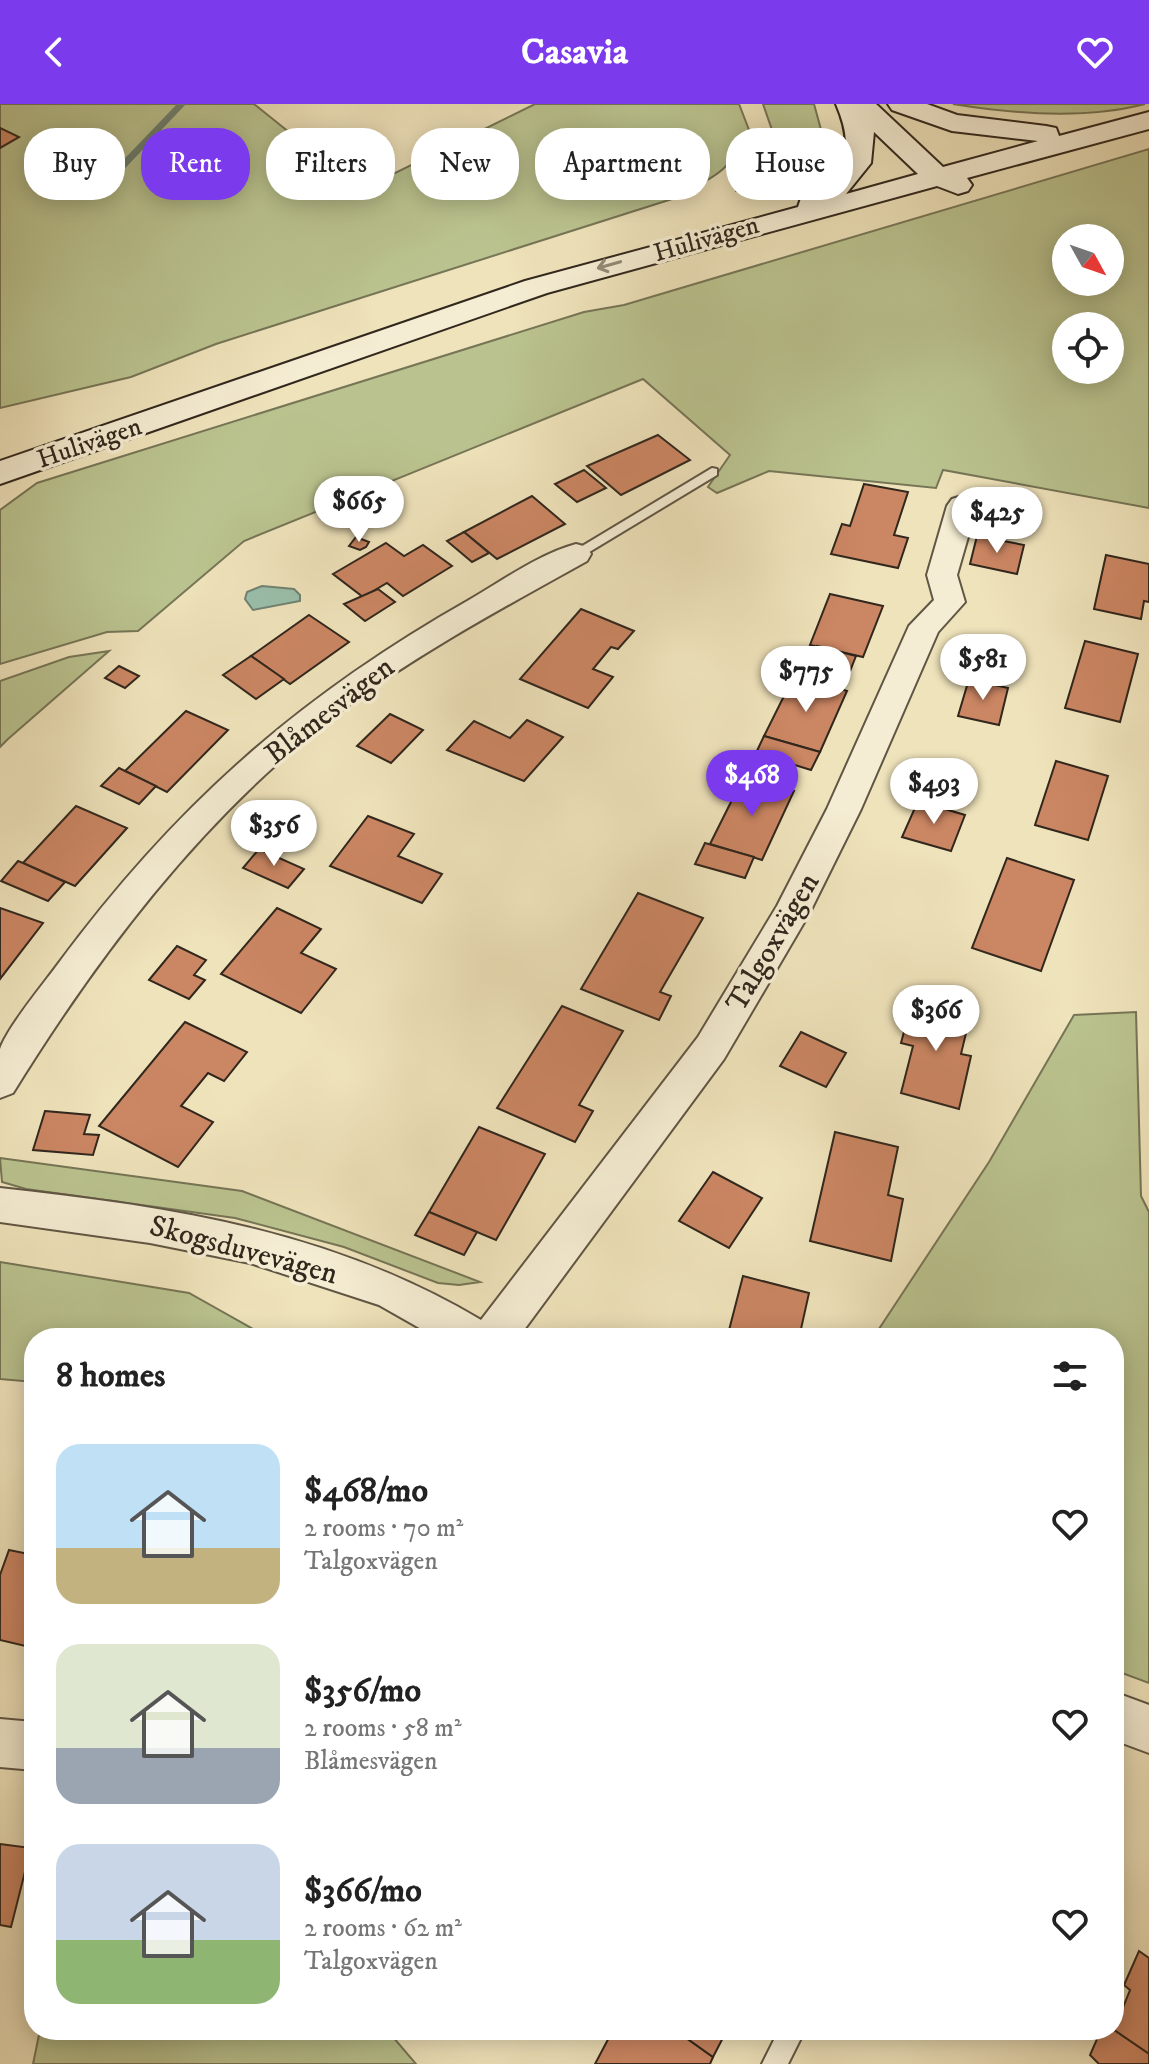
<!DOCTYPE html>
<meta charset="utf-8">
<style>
:root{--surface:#fff;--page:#f6f6f6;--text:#222;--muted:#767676;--accent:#7c3aed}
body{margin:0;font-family:"IM FELL DW Pica",serif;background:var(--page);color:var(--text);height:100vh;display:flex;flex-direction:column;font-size:30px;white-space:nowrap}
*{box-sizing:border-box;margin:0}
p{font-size:26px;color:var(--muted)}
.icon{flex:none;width:44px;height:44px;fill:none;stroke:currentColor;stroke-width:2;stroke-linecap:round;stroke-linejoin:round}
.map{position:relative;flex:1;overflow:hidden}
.panel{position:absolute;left:24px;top:1224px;width:1100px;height:712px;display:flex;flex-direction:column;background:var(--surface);border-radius:32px;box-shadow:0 4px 20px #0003}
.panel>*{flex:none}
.banner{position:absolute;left:24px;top:24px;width:1102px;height:72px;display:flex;gap:16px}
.needle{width:52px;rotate:130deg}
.fabs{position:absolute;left:1052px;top:120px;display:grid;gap:16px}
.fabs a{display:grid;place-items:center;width:72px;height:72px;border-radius:50%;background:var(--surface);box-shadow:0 4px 20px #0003;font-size:40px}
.price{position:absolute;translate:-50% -68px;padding:0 18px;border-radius:28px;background:#fff;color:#222;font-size:26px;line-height:52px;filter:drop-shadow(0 2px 4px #0008)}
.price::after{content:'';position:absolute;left:50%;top:48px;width:24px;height:18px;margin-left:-12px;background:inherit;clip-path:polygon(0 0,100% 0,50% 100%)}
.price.active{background:var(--accent);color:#fff}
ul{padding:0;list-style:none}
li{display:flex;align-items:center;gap:24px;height:200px;padding:0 32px}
li span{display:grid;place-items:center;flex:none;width:224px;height:160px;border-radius:24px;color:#555}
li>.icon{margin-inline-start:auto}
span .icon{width:96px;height:96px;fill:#fffc;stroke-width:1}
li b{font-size:34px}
h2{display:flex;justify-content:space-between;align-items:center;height:96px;padding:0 32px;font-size:34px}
.tag{padding:0 28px;border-radius:32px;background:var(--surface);box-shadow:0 4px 20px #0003;font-size:28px;line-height:72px}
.tag.active{background:var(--accent);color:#fff}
header{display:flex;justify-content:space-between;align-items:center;height:104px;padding:0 32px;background:var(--accent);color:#fff;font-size:36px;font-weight:700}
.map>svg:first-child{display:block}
.green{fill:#bac38f;stroke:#767556;stroke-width:2;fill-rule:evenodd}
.water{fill:#9abfab;stroke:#708272;stroke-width:2}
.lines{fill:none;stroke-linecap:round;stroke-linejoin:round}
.stream{fill:#708272;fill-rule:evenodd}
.building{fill:#cb8663;stroke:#31271d;stroke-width:2}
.lane-casing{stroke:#605644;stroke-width:4}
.street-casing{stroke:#605644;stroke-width:4}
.secondary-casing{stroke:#31271d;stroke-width:4}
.lane{fill:#f5edd3;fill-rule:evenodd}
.street{fill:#f5edd3;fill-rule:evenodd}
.secondary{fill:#f5edd3;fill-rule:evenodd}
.oneway{stroke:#938a78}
.labels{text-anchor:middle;stroke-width:7;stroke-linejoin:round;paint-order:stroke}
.far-street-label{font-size:26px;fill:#31271d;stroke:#f5edd3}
.street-label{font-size:30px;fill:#31271d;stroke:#f5edd3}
</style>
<header><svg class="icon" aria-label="back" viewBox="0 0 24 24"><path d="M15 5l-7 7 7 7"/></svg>Casavia<svg class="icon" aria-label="heart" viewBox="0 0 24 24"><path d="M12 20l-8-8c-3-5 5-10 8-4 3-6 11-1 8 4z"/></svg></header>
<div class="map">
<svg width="1149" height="1960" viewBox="0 0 1149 1960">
<rect width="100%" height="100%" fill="#efe3bb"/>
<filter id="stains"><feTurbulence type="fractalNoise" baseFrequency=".0025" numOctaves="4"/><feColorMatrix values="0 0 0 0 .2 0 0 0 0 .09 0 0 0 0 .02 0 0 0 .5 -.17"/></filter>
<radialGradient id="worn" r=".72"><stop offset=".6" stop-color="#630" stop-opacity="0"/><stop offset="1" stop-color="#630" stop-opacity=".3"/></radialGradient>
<g class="green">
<path d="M0 0H254L325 57 373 80 535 0H739L749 26C732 68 710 75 672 95L216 240 131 273 0 304Z"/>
<path d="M763 0H814L826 44 821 61 775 68 748 87H736V80L772 43V26Z"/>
<path d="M953 0H1145C1084 16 1014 10 953 0Z"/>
<path d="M1149 45V404L943 366 936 384 769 367 717 389 708 383 730 351 643 275 244 437 138 527 107 528 0 560V406L37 379 584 208 624 201ZM1066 134H1110V178H1066ZM1066 222H1110V266H1066Z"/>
<path d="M109 547 8 635 0 643V577L69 553Z"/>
<path d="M1136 908 1141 1092 1149 1108V1579L1114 1566V1234H873L989 1058 1074 911Z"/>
<path d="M0 1054 242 1087 480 1178 459 1181 438 1179 344 1143 235 1114 26 1085 2 1078Z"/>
<path d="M0 1158 189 1189 269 1234H34V1278L0 1275Z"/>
<path d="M40 1926H387L416 1960H33Z"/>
</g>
<path class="water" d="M262 482 294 485 300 491V497L253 506 245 495 247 488Z"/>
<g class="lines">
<path class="stream" d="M177 0H186L113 77H107V73Z"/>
</g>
<g class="building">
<path d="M0 24 19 33 0 44Z"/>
<path d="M658 331 690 356 621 391 587 362Z"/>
<path d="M584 366 606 384 577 398 555 380Z"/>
<path d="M864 380 908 388 894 431 908 434 898 464 831 450 842 420 850 422Z"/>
<path d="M532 392 565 420 497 455 464 428Z"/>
<path d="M464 428 489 449 472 458 447 437Z"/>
<path d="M977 432 1024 441 1017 470 970 460Z"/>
<path d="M356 433 369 438 366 443 360 446 349 442Z"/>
<path d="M386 439 404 452 423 441 452 462 403 492 387 479 363 493 333 470Z"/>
<path d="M1106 451 1149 460V498L1144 497 1141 515 1094 505Z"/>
<path d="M378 485 395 498 365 517 344 500Z"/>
<path d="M830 490 883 502 863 553 810 541Z"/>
<path d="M581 505 634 527 618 545 611 543 593 565 613 573 588 604 520 575Z"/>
<path d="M309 511 349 538 290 580 251 552Z"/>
<path d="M1085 537 1138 550 1120 618 1065 604Z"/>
<path d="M817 542 856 552 850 567 811 557Z"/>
<path d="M251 552 284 575 256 595 223 571Z"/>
<path d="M119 562 139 572 125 584 105 574Z"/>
<path d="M794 572 847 587 820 648 764 632Z"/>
<path d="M969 575 1008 584 999 621 958 612Z"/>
<path d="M186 607 228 626 167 688 125 667Z"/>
<path d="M390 610 423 626 391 659 357 642Z"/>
<path d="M527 616 563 633 524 677 447 646 474 617 510 634Z"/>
<path d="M764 632 820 648 811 666 756 649Z"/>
<path d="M1056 657 1108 672 1088 736 1035 721Z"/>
<path d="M119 664 125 667 156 682 139 700 101 682Z"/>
<path d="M744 672 794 687 762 756 710 740Z"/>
<path d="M918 697 965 711 951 747 902 733Z"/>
<path d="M76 702 127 724 75 782 23 759Z"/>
<path d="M368 712 414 730 398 752 442 770 422 799 330 762Z"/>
<path d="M705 739 754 753 745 774 695 760Z"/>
<path d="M259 745 304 765 288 784 243 764Z"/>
<path d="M1007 754 1074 776 1041 867 972 844Z"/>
<path d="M18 757 23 759 65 778 48 797 1 777Z"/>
<path d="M638 789 703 814 660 888 671 892 659 916 581 885Z"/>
<path d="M0 804 43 819 0 875Z"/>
<path d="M277 804 321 825 301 849 336 865 301 909 221 870Z"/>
<path d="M177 842 206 856 194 871 205 876 189 895 149 876Z"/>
<path d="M913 894 971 908 961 950 971 952 959 1005 901 989 913 942 901 939Z"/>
<path d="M562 902 623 927 579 1001 593 1007 575 1038 497 1004Z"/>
<path d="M185 918 247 948 224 977 208 969 181 1002 213 1018 178 1063 99 1022Z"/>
<path d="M801 928 846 949 826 983 780 962Z"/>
<path d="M45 1007 90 1011 84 1030 99 1031 93 1051 33 1046Z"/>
<path d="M479 1023 545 1050 496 1136 429 1108Z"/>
<path d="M835 1028 898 1043 888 1091 903 1095 891 1157 810 1137Z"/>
<path d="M713 1068 762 1094 729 1144 679 1117Z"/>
<path d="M429 1108 477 1128 464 1151 415 1131Z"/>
<path d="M743 1172 809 1189 799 1234H727Z"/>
<path d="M9 1446 34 1451V1544L0 1536V1471Z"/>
<path d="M0 1740 31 1744 11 1823 0 1821Z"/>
<path d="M1139 1847 1149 1854V1950L1114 1926 1130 1886 1124 1881Z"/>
<path d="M613 1926H675L713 1953 710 1960H595Z"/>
<path d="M675 1926H727L713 1953Z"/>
<path d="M1101 1926H1114L1149 1950V1960H1099L1090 1951Z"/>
</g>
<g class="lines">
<defs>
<g id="lane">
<path d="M712 364 717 365V371L581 453H571L569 450Z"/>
<path d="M779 1926H805L788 1960H762Z"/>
</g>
<g id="street">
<path d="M962 392 972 395 977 402 957 471 965 498 938 528 861 705 809 810 724 955 518 1234H437L379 1201 250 1159 150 1139 0 1118V1084C172 1103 330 1126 481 1216L698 933 777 802 827 705 909 522 934 496 927 471 947 402 952 395Z"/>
<path d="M576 440 587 443 591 450 587 457C499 506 409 554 329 616 199 718 99 850 13 989L0 994C0 980 0 959 0 945 7 924 44 879 58 860 175 702 298 593 469 496 502 477 539 450 576 440Z"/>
<path d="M1114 1588 1149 1601V1649L1114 1636Z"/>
<path d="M0 1615 34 1618V1666L0 1663Z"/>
</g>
<path id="secondary" d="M836 0H876L943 63 1038 37 952 27 892 6 888 0H927L957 11 1046 22 1056 24 1059 32 1149 8V25L967 74 972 81 968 87 958 90 937 82 547 189 0 380V357L525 177 798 103 801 94C844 68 857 49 836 0ZM874 28 918 70 846 90 871 59Z"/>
</defs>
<use href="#lane" class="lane-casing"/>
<use href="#street" class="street-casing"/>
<use href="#secondary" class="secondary-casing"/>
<use href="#lane" class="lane"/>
<use href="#street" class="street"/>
<use href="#secondary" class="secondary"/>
</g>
<defs><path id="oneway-shaft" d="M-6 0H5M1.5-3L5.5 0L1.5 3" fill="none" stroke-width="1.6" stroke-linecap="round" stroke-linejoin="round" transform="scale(2)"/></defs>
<use class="oneway" href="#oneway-shaft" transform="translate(609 161) rotate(164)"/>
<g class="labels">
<g class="far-street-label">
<text transform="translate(706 134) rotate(-16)" y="9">Hulivägen</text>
<text transform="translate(89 338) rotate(-19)" y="9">Hulivägen</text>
</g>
<g class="street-label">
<text transform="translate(329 606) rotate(-38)" y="10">Blåmesvägen</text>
<text transform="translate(772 838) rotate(-60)" y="10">Talgoxvägen</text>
<text transform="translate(244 1145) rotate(15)" y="10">Skogsduvevägen</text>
</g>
</g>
<rect width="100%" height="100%" filter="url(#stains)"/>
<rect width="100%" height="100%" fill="url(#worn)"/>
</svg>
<div class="fabs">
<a><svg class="needle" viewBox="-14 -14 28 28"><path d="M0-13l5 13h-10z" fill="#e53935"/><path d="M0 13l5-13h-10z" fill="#767676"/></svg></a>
<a><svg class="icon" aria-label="locate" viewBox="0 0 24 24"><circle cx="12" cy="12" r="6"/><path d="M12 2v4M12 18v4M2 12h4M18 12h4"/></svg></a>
</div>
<b class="price" style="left:359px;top:440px">$665</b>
<b class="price" style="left:997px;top:451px">$425</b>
<b class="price" style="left:983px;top:598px">$581</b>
<b class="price" style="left:806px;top:610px">$775</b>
<b class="price active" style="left:752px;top:714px">$468</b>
<b class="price" style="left:934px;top:722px">$493</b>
<b class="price" style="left:274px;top:764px">$356</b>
<b class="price" style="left:936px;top:949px">$366</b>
<div class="banner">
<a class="tag">Buy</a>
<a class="tag active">Rent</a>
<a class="tag">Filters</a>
<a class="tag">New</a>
<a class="tag">Apartment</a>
<a class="tag">House</a>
</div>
<section class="panel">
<h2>8 homes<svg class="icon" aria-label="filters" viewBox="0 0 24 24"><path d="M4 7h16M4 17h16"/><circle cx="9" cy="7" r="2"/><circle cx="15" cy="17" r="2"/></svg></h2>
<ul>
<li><span style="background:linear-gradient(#bfe0f5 65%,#c2b280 0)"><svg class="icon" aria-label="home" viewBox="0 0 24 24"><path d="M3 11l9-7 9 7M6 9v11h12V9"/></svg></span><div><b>$468/mo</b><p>2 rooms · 70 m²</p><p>Talgoxvägen</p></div><svg class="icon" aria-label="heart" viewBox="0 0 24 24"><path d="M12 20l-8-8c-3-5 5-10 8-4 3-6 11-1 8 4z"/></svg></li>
<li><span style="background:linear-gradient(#dfe7d0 65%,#9aa5b1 0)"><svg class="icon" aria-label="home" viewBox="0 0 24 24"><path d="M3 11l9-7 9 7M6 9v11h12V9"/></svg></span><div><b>$356/mo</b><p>2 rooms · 58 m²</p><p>Blåmesvägen</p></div><svg class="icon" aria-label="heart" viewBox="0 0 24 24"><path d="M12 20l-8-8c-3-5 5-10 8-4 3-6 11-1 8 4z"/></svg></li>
<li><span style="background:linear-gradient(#c9d6e8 60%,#8fb573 0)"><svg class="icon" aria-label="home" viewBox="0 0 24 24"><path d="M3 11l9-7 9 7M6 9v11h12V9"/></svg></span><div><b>$366/mo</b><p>2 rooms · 62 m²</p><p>Talgoxvägen</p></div><svg class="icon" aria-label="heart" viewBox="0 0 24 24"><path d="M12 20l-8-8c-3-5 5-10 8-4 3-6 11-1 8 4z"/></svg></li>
</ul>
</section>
</div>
